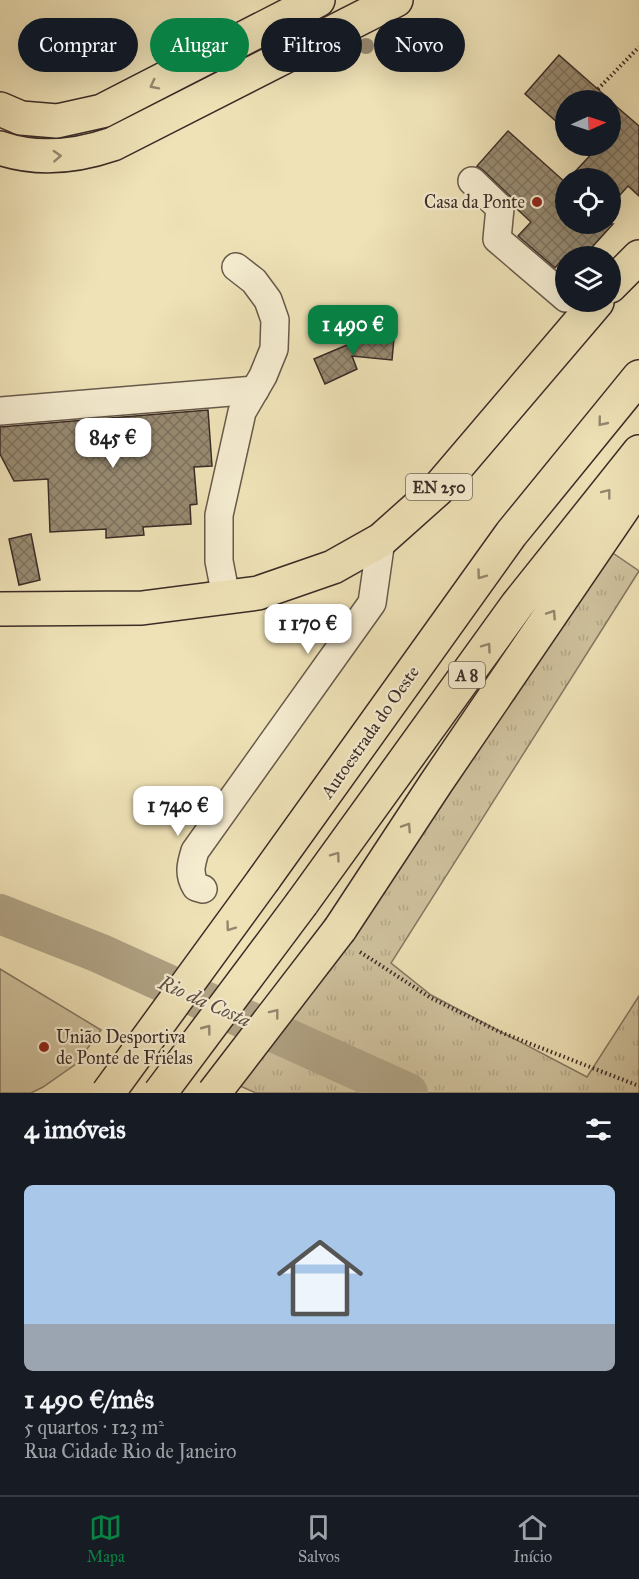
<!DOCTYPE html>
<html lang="pt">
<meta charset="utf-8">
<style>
:root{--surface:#171b24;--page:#242831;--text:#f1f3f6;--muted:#9ea1a6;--line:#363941;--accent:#0b8043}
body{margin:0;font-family:"IM FELL Great Primer",serif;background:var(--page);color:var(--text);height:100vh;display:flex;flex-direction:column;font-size:22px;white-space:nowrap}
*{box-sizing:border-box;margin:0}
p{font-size:20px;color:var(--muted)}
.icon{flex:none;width:33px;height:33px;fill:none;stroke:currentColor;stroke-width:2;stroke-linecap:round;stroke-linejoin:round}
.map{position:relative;height:1093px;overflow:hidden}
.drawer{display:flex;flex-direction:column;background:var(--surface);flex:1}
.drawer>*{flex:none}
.top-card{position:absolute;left:18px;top:18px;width:603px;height:54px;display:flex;gap:12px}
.needle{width:39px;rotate:87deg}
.tools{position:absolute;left:555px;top:90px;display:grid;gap:12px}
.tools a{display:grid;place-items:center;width:66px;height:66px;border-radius:50%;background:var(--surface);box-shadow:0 6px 24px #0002;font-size:30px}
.price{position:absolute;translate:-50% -51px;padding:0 14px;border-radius:12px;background:#fff;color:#222;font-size:20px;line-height:39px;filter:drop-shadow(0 2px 3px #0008)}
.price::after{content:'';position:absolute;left:50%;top:36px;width:18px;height:14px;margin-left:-9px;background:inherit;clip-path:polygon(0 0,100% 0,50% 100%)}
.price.active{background:var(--accent);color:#fff}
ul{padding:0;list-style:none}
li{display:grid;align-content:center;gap:12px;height:318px;padding:0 24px}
li span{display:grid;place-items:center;height:186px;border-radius:9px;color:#555}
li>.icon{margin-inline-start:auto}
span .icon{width:108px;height:108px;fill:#fffc;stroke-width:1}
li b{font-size:26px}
h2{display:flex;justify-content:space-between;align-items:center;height:72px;padding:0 24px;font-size:26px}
.pill{padding:0 21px;border-radius:27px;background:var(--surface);box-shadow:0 6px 24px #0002;font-size:21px;line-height:54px}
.pill.active{background:var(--accent);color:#fff}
.dock{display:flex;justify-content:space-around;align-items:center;height:84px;border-top:2px solid var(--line);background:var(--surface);font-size:16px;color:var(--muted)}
.dock a{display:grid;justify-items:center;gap:3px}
.dock .active{color:var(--accent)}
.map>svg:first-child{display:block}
.grass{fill:url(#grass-tufts);stroke:#857863;stroke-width:1.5}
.park{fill:#d0c39f;stroke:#857863;stroke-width:1.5}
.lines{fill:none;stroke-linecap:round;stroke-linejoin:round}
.river{stroke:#b1a486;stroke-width:40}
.building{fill:url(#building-cross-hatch);stroke:#3a2c27;stroke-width:1.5}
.minor-casing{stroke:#675a4b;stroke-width:30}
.major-casing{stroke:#3a2c27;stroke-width:36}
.highway-casing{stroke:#3a2c27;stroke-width:36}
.path{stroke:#3a2c27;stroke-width:4;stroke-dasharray:1.5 3;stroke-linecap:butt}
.minor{stroke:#f5ecd0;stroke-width:27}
.major{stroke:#efe2b7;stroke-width:33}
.highway{stroke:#efe2b7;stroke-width:33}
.highway-bridge-casing{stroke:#3a2c27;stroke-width:36;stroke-linecap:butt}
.highway-bridge{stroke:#efe2b7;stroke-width:33}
.tree{fill:#9c8e75}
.oneway{stroke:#94876f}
.poi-dot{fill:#8f2418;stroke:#f5ecd0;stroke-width:2}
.labels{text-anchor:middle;stroke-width:4.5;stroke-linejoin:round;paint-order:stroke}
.shield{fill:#f5ecd0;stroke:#72665a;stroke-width:1.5}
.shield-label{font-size:16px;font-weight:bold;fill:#3a2c27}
.poi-label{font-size:18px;fill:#3a2c27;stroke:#f5ecd0;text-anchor:end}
.street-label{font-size:18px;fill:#3a2c27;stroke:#f5ecd0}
.water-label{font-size:20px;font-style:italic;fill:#5e5044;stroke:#f5ecd0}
</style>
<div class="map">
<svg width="639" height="1093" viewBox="0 0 639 1093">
<defs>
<pattern id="grass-tufts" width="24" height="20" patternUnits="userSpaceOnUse" patternTransform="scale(1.5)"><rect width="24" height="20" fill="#d0c39f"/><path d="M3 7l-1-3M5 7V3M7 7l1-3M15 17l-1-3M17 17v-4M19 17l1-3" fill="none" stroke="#b3a889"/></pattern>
<pattern id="building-cross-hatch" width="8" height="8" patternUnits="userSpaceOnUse" patternTransform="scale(1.5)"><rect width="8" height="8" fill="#988b72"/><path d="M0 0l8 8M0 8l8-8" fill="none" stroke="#7d725e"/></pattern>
</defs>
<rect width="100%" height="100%" fill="#efe2b7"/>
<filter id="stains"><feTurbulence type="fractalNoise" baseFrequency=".00333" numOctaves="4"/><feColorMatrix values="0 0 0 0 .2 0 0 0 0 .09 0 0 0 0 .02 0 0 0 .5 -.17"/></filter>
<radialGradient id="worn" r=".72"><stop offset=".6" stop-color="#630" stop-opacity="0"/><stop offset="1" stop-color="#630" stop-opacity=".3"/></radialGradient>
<path class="grass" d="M604 547 639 571 391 963 431 995 587 1077 639 996V1093H256L240 1086Z"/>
<path class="park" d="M0 969 101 1030 76 1064 43 1087 31 1093H0Z"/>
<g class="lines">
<path class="river" d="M0 914 99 953 408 1093"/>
</g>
<g class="building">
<path d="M559 55 610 100H566V130L525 94Z"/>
<path d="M610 101 639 126V196L628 186 610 206V178H569L599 146H610Z"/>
<path d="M508 131 566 183V224H613L584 256H565L555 268 518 236 531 222 516 208 511 197 483 170 477 166Z"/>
<path d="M368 336 394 338 392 360 352 356 357 369 325 384 314 359Z"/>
<path d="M208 410 212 466 194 467 197 504 190 505 191 524 143 527 144 535 106 538V529L50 532 48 479 14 481 0 454V427Z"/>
<path d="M31 534 40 580 19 585 9 539Z"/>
</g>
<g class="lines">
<defs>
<g id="minor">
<path d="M472 181 500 208 497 239 566 298"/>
<path d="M0 411 255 390"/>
<path d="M226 597 219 561V515L242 412 263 376 274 349 275 320 268 300 254 281 236 267"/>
<path d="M203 889 196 887C188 874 191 864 195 851L372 603 381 540"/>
</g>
<g id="major">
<path d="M0 109 21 118 57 121 102 111 318 0"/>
<path d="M0 148C38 161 75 157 113 144L396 0"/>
<path d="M610 286 639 257"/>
<path d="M0 609 142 608 258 593 333 567 381 540 437 490 597 302"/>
</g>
<g id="highway">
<path d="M264 879 511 534 639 377"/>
<path d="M302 903 517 605 639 452"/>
<path d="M340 929 436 783 639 485"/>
</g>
</defs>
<use href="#minor" class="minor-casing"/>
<use href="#major" class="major-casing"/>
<use href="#highway" class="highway-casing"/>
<g class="path">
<path d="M598 89 639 47"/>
<path d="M360 952 431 998 500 1032 639 1086"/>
</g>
<use href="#minor" class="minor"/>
<use href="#major" class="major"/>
<use href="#highway" class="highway"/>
<defs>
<g id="highway-bridge">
<path d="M108 1093 264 879"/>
<path d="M160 1093 302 903"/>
<path d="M214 1093 340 929"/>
</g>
</defs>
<use href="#highway-bridge" class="highway-bridge-casing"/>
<use href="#highway-bridge" class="highway-bridge"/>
</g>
<g class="tree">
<circle cx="394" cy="32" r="8"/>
<circle cx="366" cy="46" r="8"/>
</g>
<defs><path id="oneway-chevron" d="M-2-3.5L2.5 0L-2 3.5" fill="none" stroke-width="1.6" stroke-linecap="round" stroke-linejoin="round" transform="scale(1.5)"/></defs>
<g class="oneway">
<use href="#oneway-chevron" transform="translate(154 85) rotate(153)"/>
<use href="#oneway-chevron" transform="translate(57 156) rotate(-3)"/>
<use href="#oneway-chevron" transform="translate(602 422) rotate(129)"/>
<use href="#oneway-chevron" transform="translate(607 493) rotate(-52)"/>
<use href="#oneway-chevron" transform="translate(481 575) rotate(126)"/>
<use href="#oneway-chevron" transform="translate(552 614) rotate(-56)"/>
<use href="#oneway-chevron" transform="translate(487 647) rotate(-54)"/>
<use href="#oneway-chevron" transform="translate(407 827) rotate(-57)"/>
<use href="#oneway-chevron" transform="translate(336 856) rotate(-54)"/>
<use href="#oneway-chevron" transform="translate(230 927) rotate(126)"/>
<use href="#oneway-chevron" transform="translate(275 1013) rotate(-52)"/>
<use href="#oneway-chevron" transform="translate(207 1029) rotate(-53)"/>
</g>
<g class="poi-dot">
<circle cx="537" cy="202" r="6"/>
<circle cx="44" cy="1047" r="6"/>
</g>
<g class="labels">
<g class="shield">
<rect x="406" y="474" width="66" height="26" rx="4.5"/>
<rect x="449" y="662" width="36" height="26" rx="4.5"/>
</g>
<g class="shield-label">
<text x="439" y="493">EN 250</text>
<text x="467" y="681">A 8</text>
</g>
<g class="poi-label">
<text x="525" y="208">Casa da Ponte</text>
<text x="56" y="1043" text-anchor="start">União Desportiva<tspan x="56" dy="21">de Ponte de Frielas</tspan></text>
</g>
<g class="street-label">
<text transform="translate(370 732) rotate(-55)" y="6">Autoestrada do Oeste</text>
</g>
<g class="water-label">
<text transform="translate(205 1001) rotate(24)" y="7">Rio da Costa</text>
</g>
</g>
<rect width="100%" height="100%" filter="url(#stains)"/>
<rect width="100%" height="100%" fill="url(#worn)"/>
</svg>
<div class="tools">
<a><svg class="needle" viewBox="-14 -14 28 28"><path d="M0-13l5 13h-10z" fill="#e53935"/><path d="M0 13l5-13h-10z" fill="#9ea1a6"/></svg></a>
<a><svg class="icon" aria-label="locate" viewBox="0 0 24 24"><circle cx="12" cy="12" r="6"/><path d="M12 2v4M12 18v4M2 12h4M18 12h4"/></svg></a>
<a><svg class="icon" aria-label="layers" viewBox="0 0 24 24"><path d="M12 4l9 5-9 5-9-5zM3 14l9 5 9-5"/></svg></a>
</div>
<b class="price active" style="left:353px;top:356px">1 490 €</b>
<b class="price" style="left:113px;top:469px">845 €</b>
<b class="price" style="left:308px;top:655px">1 170 €</b>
<b class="price" style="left:178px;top:837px">1 740 €</b>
<div class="top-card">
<a class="pill">Comprar</a>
<a class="pill active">Alugar</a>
<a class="pill">Filtros</a>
<a class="pill">Novo</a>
</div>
</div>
<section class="drawer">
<h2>4 imóveis<svg class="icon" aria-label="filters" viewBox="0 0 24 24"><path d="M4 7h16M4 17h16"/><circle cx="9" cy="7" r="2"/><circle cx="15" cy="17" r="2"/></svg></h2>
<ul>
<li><span style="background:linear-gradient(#a9c7e8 75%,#9aa5b1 0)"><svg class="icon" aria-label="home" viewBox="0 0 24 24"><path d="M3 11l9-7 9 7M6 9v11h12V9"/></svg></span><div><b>1 490 €/mês</b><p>5 quartos · 123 m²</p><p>Rua Cidade Rio de Janeiro</p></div></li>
</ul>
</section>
<nav class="dock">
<a class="active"><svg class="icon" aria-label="map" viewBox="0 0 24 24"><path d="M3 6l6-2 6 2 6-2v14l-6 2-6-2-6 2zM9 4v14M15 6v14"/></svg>Mapa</a>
<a><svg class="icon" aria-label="saved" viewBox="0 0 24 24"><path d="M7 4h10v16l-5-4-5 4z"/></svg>Salvos</a>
<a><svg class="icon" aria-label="home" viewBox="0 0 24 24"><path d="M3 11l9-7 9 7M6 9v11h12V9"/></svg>Início</a>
</nav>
